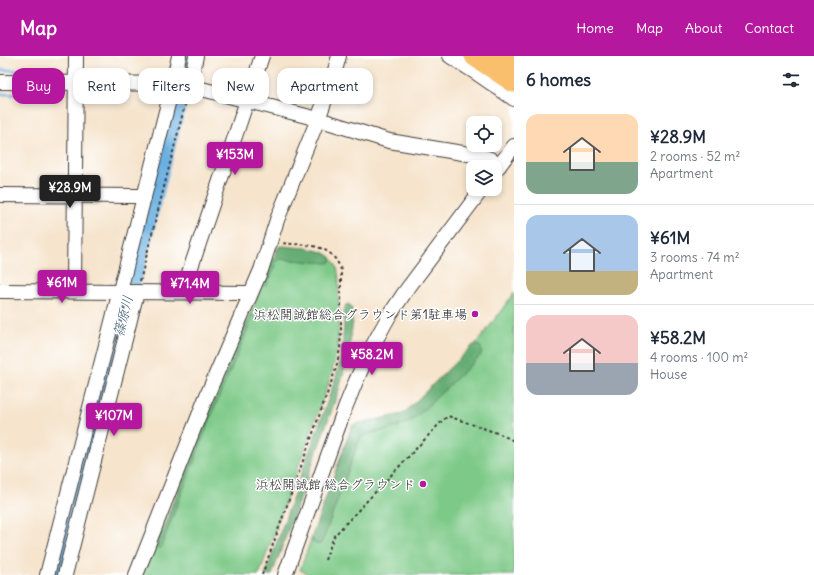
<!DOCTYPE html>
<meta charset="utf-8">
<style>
:root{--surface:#fff;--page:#f6f6f7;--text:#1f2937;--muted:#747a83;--line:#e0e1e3;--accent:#b5179e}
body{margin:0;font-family:Delius,"Klee One",sans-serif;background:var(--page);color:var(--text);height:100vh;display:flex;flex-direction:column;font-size:15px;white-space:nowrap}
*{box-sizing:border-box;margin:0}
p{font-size:13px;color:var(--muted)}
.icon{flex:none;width:22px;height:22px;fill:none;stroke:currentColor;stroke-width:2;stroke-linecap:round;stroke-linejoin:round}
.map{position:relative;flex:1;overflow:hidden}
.panel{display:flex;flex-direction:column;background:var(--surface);width:300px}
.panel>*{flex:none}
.guide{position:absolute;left:12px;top:12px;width:380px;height:36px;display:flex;gap:8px}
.controls{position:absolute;left:466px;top:60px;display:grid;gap:8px}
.controls a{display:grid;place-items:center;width:36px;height:36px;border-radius:8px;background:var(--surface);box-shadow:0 2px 6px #0003;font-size:20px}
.price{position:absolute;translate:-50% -34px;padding:0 9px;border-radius:4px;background:var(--accent);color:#fff;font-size:13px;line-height:26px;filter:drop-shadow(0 1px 2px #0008)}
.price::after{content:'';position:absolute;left:50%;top:24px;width:12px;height:9px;margin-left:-6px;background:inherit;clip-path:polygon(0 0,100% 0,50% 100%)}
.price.current{background:#222;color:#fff}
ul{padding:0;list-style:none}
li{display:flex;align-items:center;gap:12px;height:100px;padding:0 12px}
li+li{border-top:1px solid var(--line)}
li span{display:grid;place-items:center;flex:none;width:112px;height:80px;border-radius:12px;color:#555}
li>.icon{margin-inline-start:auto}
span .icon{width:48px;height:48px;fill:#fffc;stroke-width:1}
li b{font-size:17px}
h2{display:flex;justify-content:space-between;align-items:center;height:48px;padding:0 12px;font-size:17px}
.chip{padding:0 14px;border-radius:12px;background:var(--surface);box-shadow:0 2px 6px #0003;font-size:14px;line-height:36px}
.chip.current{background:var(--accent);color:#fff}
header{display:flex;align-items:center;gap:24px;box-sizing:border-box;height:56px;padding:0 20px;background:var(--accent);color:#fff}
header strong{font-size:19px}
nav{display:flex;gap:22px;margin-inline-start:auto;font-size:14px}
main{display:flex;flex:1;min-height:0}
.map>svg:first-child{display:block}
.green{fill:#7dc987;stroke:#4c7252}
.forest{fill:#66ad74;stroke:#416448}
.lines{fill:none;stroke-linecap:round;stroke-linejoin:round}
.stream{stroke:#6ab0e1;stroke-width:3}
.river{stroke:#6ab0e1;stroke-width:18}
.minor-casing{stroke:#3d3a36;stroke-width:16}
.highway-casing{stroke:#3d3a36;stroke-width:22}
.path{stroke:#3d3a36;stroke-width:2;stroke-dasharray:3 3;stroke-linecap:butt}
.minor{stroke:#fff;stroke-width:14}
.highway{stroke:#f9bf6d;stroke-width:21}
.poi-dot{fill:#b5179e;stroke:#fff;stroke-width:1.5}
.labels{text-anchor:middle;stroke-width:3;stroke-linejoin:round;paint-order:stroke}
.poi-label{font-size:13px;fill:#1c1c1c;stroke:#fff;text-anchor:end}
.water-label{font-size:14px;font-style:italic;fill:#3f5f75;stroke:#fff}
</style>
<header>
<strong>Map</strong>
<nav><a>Home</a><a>Map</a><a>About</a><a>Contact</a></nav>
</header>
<main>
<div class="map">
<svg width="514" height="519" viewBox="0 0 514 519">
<rect width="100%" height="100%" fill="#fff"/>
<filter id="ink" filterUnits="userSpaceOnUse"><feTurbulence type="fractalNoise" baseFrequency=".025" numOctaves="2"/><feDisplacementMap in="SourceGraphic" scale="8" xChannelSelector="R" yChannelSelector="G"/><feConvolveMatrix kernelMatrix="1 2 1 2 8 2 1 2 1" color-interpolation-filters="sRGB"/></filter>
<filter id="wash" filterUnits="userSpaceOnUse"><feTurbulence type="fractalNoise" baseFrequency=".012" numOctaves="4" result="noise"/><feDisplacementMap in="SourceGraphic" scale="16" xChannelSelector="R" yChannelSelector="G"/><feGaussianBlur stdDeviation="0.9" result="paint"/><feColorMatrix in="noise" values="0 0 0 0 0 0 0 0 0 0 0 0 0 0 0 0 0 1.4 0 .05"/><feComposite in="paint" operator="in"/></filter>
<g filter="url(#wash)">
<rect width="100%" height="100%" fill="#f6e4cc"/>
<g class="green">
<path d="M279 190C287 191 295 192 304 192 325 195 337 199 339 223 338 246 340 270 337 292 335 303 333 313 330 323L259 519H140L155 481 159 482 212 347Z"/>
<path d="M514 237V519H311L300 514 352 369 403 358 480 283Z"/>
</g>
<g class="forest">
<path d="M283 190C300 192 317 191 331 201V206L327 207 280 203 277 205 267 229 264 230 263 227 277 194 281 191Z"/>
<path d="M347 248 350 249C359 259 343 319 339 334L272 519H265L335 324C342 299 344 280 344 254L345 250Z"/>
<path d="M251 258H252L253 261 216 348 161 491 158 492 156 491 157 489 212 347 249 259Z"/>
<path d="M476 289 480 290C482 293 482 296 480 300L415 362C402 372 385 374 368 378 364 379 361 381 359 385L323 484 320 488H316L312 485V480L350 376 352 372 359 367 403 358 472 290Z"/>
</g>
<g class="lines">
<g class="stream">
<path d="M0 14 60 15 66 22H67"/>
<path d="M0 38 34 39 38 42H56L65 31"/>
</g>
<path class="river" d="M57 519 181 34 189 0"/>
</g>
</g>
<g filter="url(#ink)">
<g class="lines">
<defs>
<g id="minor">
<path d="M450 0 475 16 514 43"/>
<path d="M0 26 173 28 190 30 318 63 389 85 481 100 490 103 499 110"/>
<path d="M190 30 196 0"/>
<path d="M495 115 514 90"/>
<path d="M0 139 138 140 144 142"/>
<path d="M0 235 248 237 250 238"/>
<path d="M74 235 76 0"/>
<path d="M184 236 185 229 262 0"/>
<path d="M47 519 172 32 179 0"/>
<path d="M65 519 137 236"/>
<path d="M136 519 205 344 261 214 277 164 318 63 332 25 339 0"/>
<path d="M285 519 345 352 356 325 368 298 389 260 405 236 482 133"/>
</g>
<g id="highway">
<path d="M475 0 514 26"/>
<path d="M502 0 514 8"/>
</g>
</defs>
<use href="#minor" class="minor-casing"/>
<use href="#highway" class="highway-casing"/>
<g class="path">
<path d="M140 225 187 41"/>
<path d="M325 504 334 480 442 365 448 360 500 378 514 385"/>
<path d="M262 519 332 324 337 308 340 292 341 275V214C331 186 308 190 282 187"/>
</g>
<use href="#minor" class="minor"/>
<use href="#highway" class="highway"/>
</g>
</g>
<g class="poi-dot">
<circle cx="475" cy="258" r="4"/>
<circle cx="423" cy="428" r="4"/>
</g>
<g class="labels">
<g class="poi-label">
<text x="467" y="263">浜松開誠館総合グラウンド第1駐車場</text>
<text x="415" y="433">浜松開誠館 総合グラウンド</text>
</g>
<g class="water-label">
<text transform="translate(123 260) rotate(-76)" y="5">篠原川</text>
</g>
</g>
</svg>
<div class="controls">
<a><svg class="icon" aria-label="locate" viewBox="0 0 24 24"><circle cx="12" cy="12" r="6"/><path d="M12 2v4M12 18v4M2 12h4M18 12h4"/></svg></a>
<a><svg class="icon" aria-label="layers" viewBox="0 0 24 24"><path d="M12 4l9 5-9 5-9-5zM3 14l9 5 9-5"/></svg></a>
</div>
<b class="price" style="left:235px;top:120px">¥153M</b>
<b class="price current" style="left:70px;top:153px">¥28.9M</b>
<b class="price" style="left:62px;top:248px">¥61M</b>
<b class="price" style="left:190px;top:249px">¥71.4M</b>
<b class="price" style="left:372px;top:320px">¥58.2M</b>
<b class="price" style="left:114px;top:381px">¥107M</b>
<div class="guide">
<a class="chip current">Buy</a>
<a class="chip">Rent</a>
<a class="chip">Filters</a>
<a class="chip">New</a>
<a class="chip">Apartment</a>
</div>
</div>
<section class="panel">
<h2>6 homes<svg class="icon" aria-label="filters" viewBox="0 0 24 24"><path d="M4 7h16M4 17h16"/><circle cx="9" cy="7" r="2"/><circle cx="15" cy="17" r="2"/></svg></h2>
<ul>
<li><span style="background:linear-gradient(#ffd9b3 60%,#7fa58c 0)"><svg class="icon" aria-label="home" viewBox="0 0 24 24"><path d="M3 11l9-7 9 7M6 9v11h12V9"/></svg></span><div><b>¥28.9M</b><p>2 rooms · 52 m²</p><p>Apartment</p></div></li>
<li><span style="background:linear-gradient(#a9c7e8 70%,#c2b280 0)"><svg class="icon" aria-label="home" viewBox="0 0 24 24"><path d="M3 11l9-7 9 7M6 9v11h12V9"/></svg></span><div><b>¥61M</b><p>3 rooms · 74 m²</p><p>Apartment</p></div></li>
<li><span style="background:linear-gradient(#f6c9c9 60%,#9aa5b1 0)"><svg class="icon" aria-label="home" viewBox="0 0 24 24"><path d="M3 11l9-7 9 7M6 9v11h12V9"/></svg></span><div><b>¥58.2M</b><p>4 rooms · 100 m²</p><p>House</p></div></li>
</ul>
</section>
</main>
